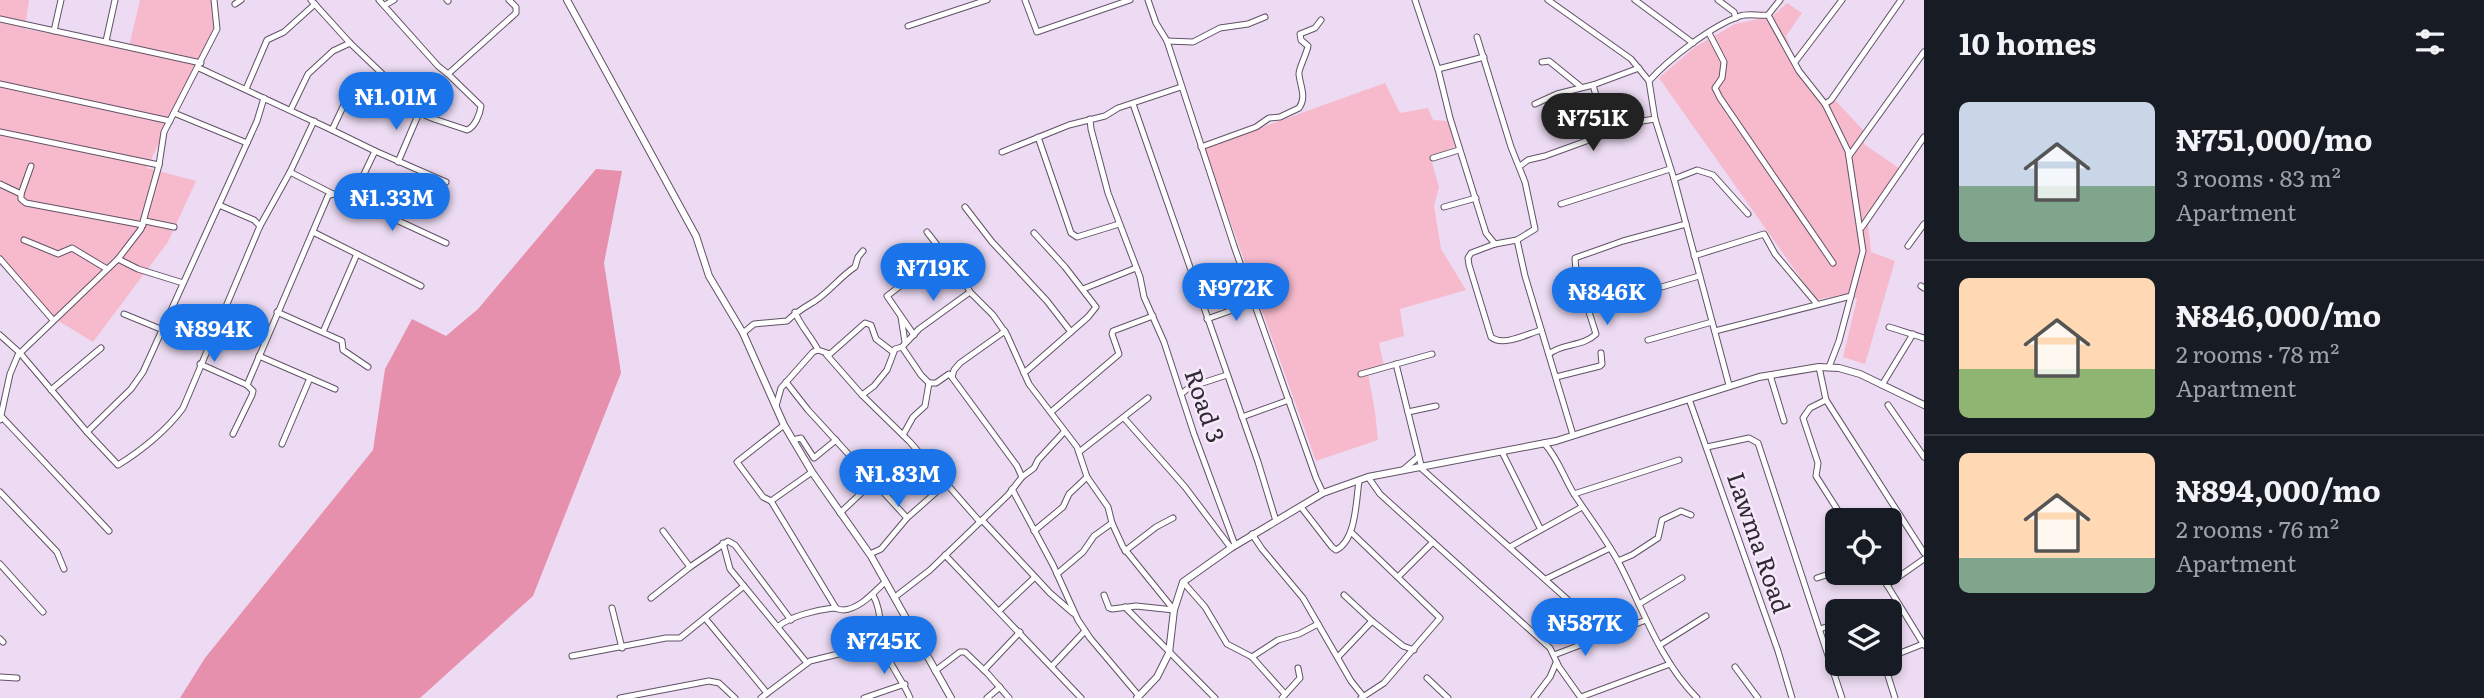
<!DOCTYPE html>
<meta charset="utf-8">
<style>
:root{--surface:#171b24;--page:#20242c;--text:#f1f3f6;--muted:#9ea1a6;--line:#363941;--accent:#1a73e8}
body{margin:0;font-family:Literata,serif;background:var(--page);color:var(--text);height:100vh;display:flex;flex-direction:column;font-size:26px;white-space:nowrap}
*{box-sizing:border-box;margin:0}
p{font-size:23px;color:var(--muted)}
.icon{flex:none;width:38px;height:38px;fill:none;stroke:currentColor;stroke-width:2;stroke-linecap:round;stroke-linejoin:round}
.map{position:relative;flex:1;overflow:hidden}
.panel{display:flex;flex-direction:column;background:var(--surface);width:560px}
.panel>*{flex:none}
.buttons{position:absolute;left:1825px;top:508px;display:grid;gap:14px}
.buttons a{display:grid;place-items:center;width:77px;height:77px;border-radius:10px;background:var(--surface);box-shadow:0 4px 10px #0003;font-size:35px}
.price{position:absolute;translate:-50% -60px;padding:0 16px;border-radius:24px;background:var(--accent);color:#fff;font-size:23px;line-height:46px;filter:drop-shadow(0 2px 4px #0008)}
.price::after{content:'';position:absolute;left:50%;top:42px;width:21px;height:16px;margin-left:-10px;background:inherit;clip-path:polygon(0 0,100% 0,50% 100%)}
.price.current{background:#222;color:#fff}
ul{padding:0;list-style:none}
li{display:flex;align-items:center;gap:21px;height:175px;padding:0 35px}
li+li{border-top:2px solid var(--line)}
li span{display:grid;place-items:center;flex:none;width:196px;height:140px;border-radius:10px;color:#555}
li>.icon{margin-inline-start:auto}
span .icon{width:84px;height:84px;fill:#fffc;stroke-width:1}
li b{font-size:30px}
h2{display:flex;justify-content:space-between;align-items:center;height:84px;padding:0 35px;font-size:30px}
main{display:flex;flex:1;min-height:0}
.map>svg:first-child{display:block}
.green{fill:#f7bacc}
.forest{fill:#e690ad}
.lines{fill:none;stroke-linecap:round;stroke-linejoin:round}
.minor-casing{stroke:#615266;stroke-width:7}
.major-casing{stroke:#615266;stroke-width:8}
.minor{stroke:#fff;stroke-width:5}
.major{stroke:#fff;stroke-width:6}
.labels{text-anchor:middle;stroke-width:5;stroke-linejoin:round;paint-order:stroke}
.street-label{font-size:24px;fill:#302a32;stroke:#f7e9fc}
</style>
<main>
<div class="map">
<svg width="1924" height="698" viewBox="0 0 1924 698">
<rect width="100%" height="100%" fill="#ecdbf2"/>
<g class="green">
<path d="M0 0H29L25 29 129 47 140 0H211L214 28 147 168 196 181 168 242 93 342 57 320 0 265Z"/>
<path d="M1787 3 1802 13 1786 36 1792 53 1822 102 1835 100 1864 131V144L1903 171 1868 224 1871 252 1895 261 1865 364 1843 357 1857 299 1845 294 1816 300 1659 78 1695 47 1735 24 1773 16Z"/>
<path d="M1385 83 1400 113 1428 108 1433 120 1448 121 1455 147 1430 156 1439 187 1434 206 1441 249 1466 290 1400 309 1404 336 1379 343 1384 366 1368 373 1375 412 1378 440 1316 461 1204 148Z"/>
</g>
<path class="forest" d="M596 169 622 171 604 263 621 373 533 596 420 698H180L205 658 373 450 385 369 412 319 446 336 478 309Z"/>
<g class="lines">
<defs>
<g id="minor">
<path d="M311 0 350 43 394 85 389 99"/>
<path d="M379 0 438 66 448 74"/>
<path d="M447 0 448 1"/>
<path d="M1025 0 1037 32 1130 0"/>
<path d="M1148 0 1156 23 1167 41 1234 246 1316 478 1323 493"/>
<path d="M1415 0 1438 69 1450 118 1486 233 1495 244"/>
<path d="M1548 0 1631 59 1649 81"/>
<path d="M1635 0 1693 43"/>
<path d="M1718 0 1734 12 1736 18"/>
<path d="M235 4 241 0"/>
<path d="M385 5 394 0"/>
<path d="M1768 15 1799 71 1825 104 1848 151 1863 251 1839 341 1829 367"/>
<path d="M0 19 201 63"/>
<path d="M908 26 987 0"/>
<path d="M54 31 61 0"/>
<path d="M1709 33 1724 62 1722 78 1715 88 1720 98 1833 263"/>
<path d="M1477 37 1511 147 1525 182 1535 229 1517 240 1495 244 1471 253 1468 258 1469 265 1491 337C1503 347 1527 334 1541 330"/>
<path d="M106 41 115 0"/>
<path d="M1167 41 1193 42 1220 28 1248 24 1265 17"/>
<path d="M1542 62 1549 61 1581 87"/>
<path d="M1795 62 1842 0"/>
<path d="M199 68 332 130 350 92 354 89 366 90 434 119 467 130C475 127 480 114 481 106L448 74 516 13V7L509 0"/>
<path d="M1438 69 1484 57"/>
<path d="M0 84 170 121"/>
<path d="M1593 85 1605 127 1612 132"/>
<path d="M246 89 267 40 284 32 315 4"/>
<path d="M1133 104 1258 462 1276 521"/>
<path d="M1535 104 1557 94 1593 85 1639 68"/>
<path d="M1825 104 1831 100 1901 0"/>
<path d="M291 109 308 74 333 51 350 43"/>
<path d="M174 113 247 143"/>
<path d="M1090 119 1091 129 1108 193 1140 277 1144 297 1164 342 1194 434 1235 545"/>
<path d="M0 132 159 165"/>
<path d="M1038 137 1071 233 1077 237 1119 224"/>
<path d="M1201 147 1256 127 1269 118 1280 117 1299 108C1307 97 1300 86 1299 74 1298 70 1307 53 1308 46L1301 40 1300 34 1315 28 1321 20"/>
<path d="M375 151 446 182"/>
<path d="M1002 152 1069 125 1105 116 1118 108 1181 87"/>
<path d="M1849 156 1924 52"/>
<path d="M1433 158 1459 150"/>
<path d="M398 162 419 113"/>
<path d="M31 166 21 194V199L26 203 143 225"/>
<path d="M1520 166 1528 160 1545 156 1600 136 1635 128 1642 121 1655 119"/>
<path d="M290 172 314 121"/>
<path d="M1674 179 1697 170 1713 175 1748 214"/>
<path d="M0 184 21 194"/>
<path d="M349 198 446 243"/>
<path d="M1561 204 1670 169"/>
<path d="M965 207 992 242 1047 301 1071 332"/>
<path d="M1444 207 1476 198"/>
<path d="M145 221 174 227"/>
<path d="M260 226 290 172 333 194"/>
<path d="M1862 227 1924 137"/>
<path d="M313 232 421 286"/>
<path d="M927 232 962 277 970 292 993 315 1007 335 1029 384 1077 447 1087 477 1108 507 1112 523 1123 547 1174 610"/>
<path d="M24 240 58 254 72 248 107 269"/>
<path d="M1517 240 1525 276 1573 435"/>
<path d="M1908 246 1924 224"/>
<path d="M900 249 908 280 887 296 914 335"/>
<path d="M1694 256 1764 234 1775 254 1817 304"/>
<path d="M0 259 53 320"/>
<path d="M118 259 138 269 183 283"/>
<path d="M1921 286 1924 288"/>
<path d="M1083 289 1136 268"/>
<path d="M970 292 919 329 902 347 895 349 887 370 874 386 862 395 910 442 980 522"/>
<path d="M1627 300 1631 296 1699 276"/>
<path d="M277 312 342 341 343 350 368 367"/>
<path d="M795 312C801 327 811 336 818 350"/>
<path d="M124 314 163 330"/>
<path d="M901 317 905 342"/>
<path d="M1207 319 1255 302"/>
<path d="M1889 327 1924 338"/>
<path d="M1715 331 1851 296"/>
<path d="M323 332 357 254"/>
<path d="M743 333 754 324 787 321C796 312 805 307 815 301 830 291 840 277 855 267L858 257 863 251"/>
<path d="M0 335 20 353 87 432 131 389 143 372 257 121 264 98"/>
<path d="M1648 340 1712 322"/>
<path d="M826 354 862 395"/>
<path d="M1549 354C1562 343 1583 347 1596 334L1576 271 1575 258 1623 241 1686 224"/>
<path d="M259 356 335 389"/>
<path d="M200 364 247 385 328 196 333 194 349 198 354 195 375 151 332 130"/>
<path d="M1396 364 1422 469 1607 635"/>
<path d="M1819 367 1826 400 1924 553"/>
<path d="M1024 373 1088 317 1096 307 1065 267 1034 233"/>
<path d="M1361 374 1432 354"/>
<path d="M1770 375 1784 421"/>
<path d="M952 377 954 370 960 363 1005 331"/>
<path d="M1556 377 1600 366 1602 364 1601 353"/>
<path d="M786 382 808 410 907 518"/>
<path d="M1729 385 1674 179 1655 119 1649 81C1669 59 1711 26 1740 16 1748 13 1759 16 1768 15L1780 0"/>
<path d="M1882 385 1913 334"/>
<path d="M51 390 101 348"/>
<path d="M1181 394 1190 387 1227 375"/>
<path d="M1689 399 1778 651 1792 698"/>
<path d="M1826 400 1810 408 1803 418 1818 463 1816 476 1844 520"/>
<path d="M1888 405 1924 457"/>
<path d="M776 406 781 388 813 352 818 350 830 354 865 323 871 325 876 339 893 352"/>
<path d="M1051 412 1119 354 1112 334 1113 331 1153 316"/>
<path d="M1408 412 1436 406"/>
<path d="M0 415 109 531"/>
<path d="M1242 417 1289 400"/>
<path d="M1124 418 1185 487 1231 548"/>
<path d="M0 420 10 374 18 355 118 259 141 229 159 165 164 132 217 29 214 0"/>
<path d="M87 432 118 465C141 451 167 430 183 408L260 226 254 220 219 205"/>
<path d="M233 434 252 395 253 391 247 385"/>
<path d="M903 435 913 417 925 406 929 383"/>
<path d="M793 440 801 438 814 458 836 440"/>
<path d="M1544 443C1558 458 1564 478 1574 494 1589 517 1606 539 1619 563 1643 609 1660 661 1697 698"/>
<path d="M282 444 310 378"/>
<path d="M1707 447 1749 438 1758 443 1842 698"/>
<path d="M1079 452 1148 398"/>
<path d="M1502 452 1540 528"/>
<path d="M1403 470 1418 457"/>
<path d="M812 472 771 501 836 608"/>
<path d="M1022 477 1034 468 1038 460 1064 432"/>
<path d="M1368 477 1380 494 1550 648 1559 667 1581 698"/>
<path d="M1012 489 1053 565 1078 620 1090 638 1139 696"/>
<path d="M0 492 57 552 64 569"/>
<path d="M1574 494 1679 460"/>
<path d="M771 501 763 497 737 462 784 425"/>
<path d="M1301 507 1332 547 1336 550C1356 541 1356 501 1359 481"/>
<path d="M840 513 873 482"/>
<path d="M982 520 1050 593 1073 613"/>
<path d="M663 531 690 567"/>
<path d="M1034 531 1063 507 1069 494 1087 477"/>
<path d="M1351 532 1440 618 1384 683 1361 698"/>
<path d="M1252 534 1262 549 1303 598 1351 681 1363 696"/>
<path d="M723 543 730 569 807 663"/>
<path d="M1510 547 1582 507"/>
<path d="M1125 551 1156 527 1173 518"/>
<path d="M870 554 881 549 907 518 942 487 947 486"/>
<path d="M945 555 1081 698"/>
<path d="M1618 561 1632 555 1658 538 1662 520 1681 511 1691 515"/>
<path d="M0 564 43 612"/>
<path d="M1879 572 1924 645"/>
<path d="M1057 574 1083 552 1094 536 1112 523"/>
<path d="M1398 577 1433 542"/>
<path d="M1817 578 1838 571"/>
<path d="M1546 579 1610 548"/>
<path d="M1183 582 1205 607 1227 644 1252 657 1285 694"/>
<path d="M1887 585 1924 559"/>
<path d="M873 595C882 611 879 627 883 643 887 663 903 680 910 698"/>
<path d="M1104 595 1109 608 1112 609 1136 606 1174 610"/>
<path d="M1344 595 1372 621"/>
<path d="M895 597 930 570 1008 495 1022 477 1017 466 951 376 949 374 936 383H929L921 375 902 347"/>
<path d="M651 598 690 567 728 541 735 545 791 620"/>
<path d="M1639 604 1682 578"/>
<path d="M1125 607 1215 698"/>
<path d="M612 608 622 648"/>
<path d="M999 611 1035 577"/>
<path d="M1871 611 1896 601"/>
<path d="M705 618 767 693"/>
<path d="M779 626C791 616 817 610 833 608 836 608 840 610 843 610 860 609 874 592 885 582"/>
<path d="M1820 629 1838 623"/>
<path d="M0 639 3 642"/>
<path d="M1660 645 1706 616"/>
<path d="M1554 655 1646 620"/>
<path d="M572 656 666 638H680L744 586"/>
<path d="M1252 657 1278 640 1299 634 1318 624"/>
<path d="M1338 657 1372 621 1403 646 1414 650"/>
<path d="M1890 657 1923 644"/>
<path d="M1884 663 1895 698"/>
<path d="M1052 666 1085 631"/>
<path d="M1735 667 1758 698"/>
<path d="M984 670 1020 632"/>
<path d="M935 671 960 652H965L988 674 1009 698"/>
<path d="M1834 674 1871 663"/>
<path d="M0 677 17 678"/>
<path d="M1427 678 1448 698"/>
<path d="M1581 697 1670 664"/>
<path d="M620 698 709 681 719 683 735 698"/>
<path d="M761 698 810 661 883 643"/>
<path d="M864 698 905 684"/>
<path d="M987 698 1000 687"/>
<path d="M1282 698 1300 678 1298 668"/>
<path d="M1534 698 1550 677 1556 663"/>
</g>
<g id="major">
<path d="M567 0 696 236 709 276 743 333 784 425 812 472 871 556 951 698"/>
<path d="M1137 698 1157 677 1169 653 1174 610 1183 582 1231 548 1323 493 1368 477 1556 441 1759 377 1819 367 1839 368 1860 374 1924 405"/>
</g>
</defs>
<use href="#minor" class="minor-casing"/>
<use href="#major" class="major-casing"/>
<use href="#minor" class="minor"/>
<use href="#major" class="major"/>
</g>
<g class="labels">
<g class="street-label">
<text transform="translate(1204 406) rotate(71)" y="8">Road 3</text>
<text transform="translate(1758 543) rotate(71)" y="8">Lawma Road</text>
</g>
</g>
</svg>
<div class="buttons">
<a><svg class="icon" aria-label="locate" viewBox="0 0 24 24"><circle cx="12" cy="12" r="6"/><path d="M12 2v4M12 18v4M2 12h4M18 12h4"/></svg></a>
<a><svg class="icon" aria-label="layers" viewBox="0 0 24 24"><path d="M12 4l9 5-9 5-9-5zM3 14l9 5 9-5"/></svg></a>
</div>
<b class="price" style="left:396px;top:132px">₦1.01M</b>
<b class="price current" style="left:1593px;top:153px">₦751K</b>
<b class="price" style="left:392px;top:233px">₦1.33M</b>
<b class="price" style="left:933px;top:303px">₦719K</b>
<b class="price" style="left:1236px;top:323px">₦972K</b>
<b class="price" style="left:1607px;top:327px">₦846K</b>
<b class="price" style="left:214px;top:364px">₦894K</b>
<b class="price" style="left:898px;top:509px">₦1.83M</b>
<b class="price" style="left:1585px;top:658px">₦587K</b>
<b class="price" style="left:884px;top:676px">₦745K</b>
</div>
<section class="panel">
<h2>10 homes<svg class="icon" aria-label="filters" viewBox="0 0 24 24"><path d="M4 7h16M4 17h16"/><circle cx="9" cy="7" r="2"/><circle cx="15" cy="17" r="2"/></svg></h2>
<ul>
<li><span style="background:linear-gradient(#c9d6e8 60%,#7fa58c 0)"><svg class="icon" aria-label="home" viewBox="0 0 24 24"><path d="M3 11l9-7 9 7M6 9v11h12V9"/></svg></span><div><b>₦751,000/mo</b><p>3 rooms · 83 m²</p><p>Apartment</p></div></li>
<li><span style="background:linear-gradient(#ffd9b3 65%,#8fb573 0)"><svg class="icon" aria-label="home" viewBox="0 0 24 24"><path d="M3 11l9-7 9 7M6 9v11h12V9"/></svg></span><div><b>₦846,000/mo</b><p>2 rooms · 78 m²</p><p>Apartment</p></div></li>
<li><span style="background:linear-gradient(#ffd9b3 75%,#7fa58c 0)"><svg class="icon" aria-label="home" viewBox="0 0 24 24"><path d="M3 11l9-7 9 7M6 9v11h12V9"/></svg></span><div><b>₦894,000/mo</b><p>2 rooms · 76 m²</p><p>Apartment</p></div></li>
</ul>
</section>
</main>
